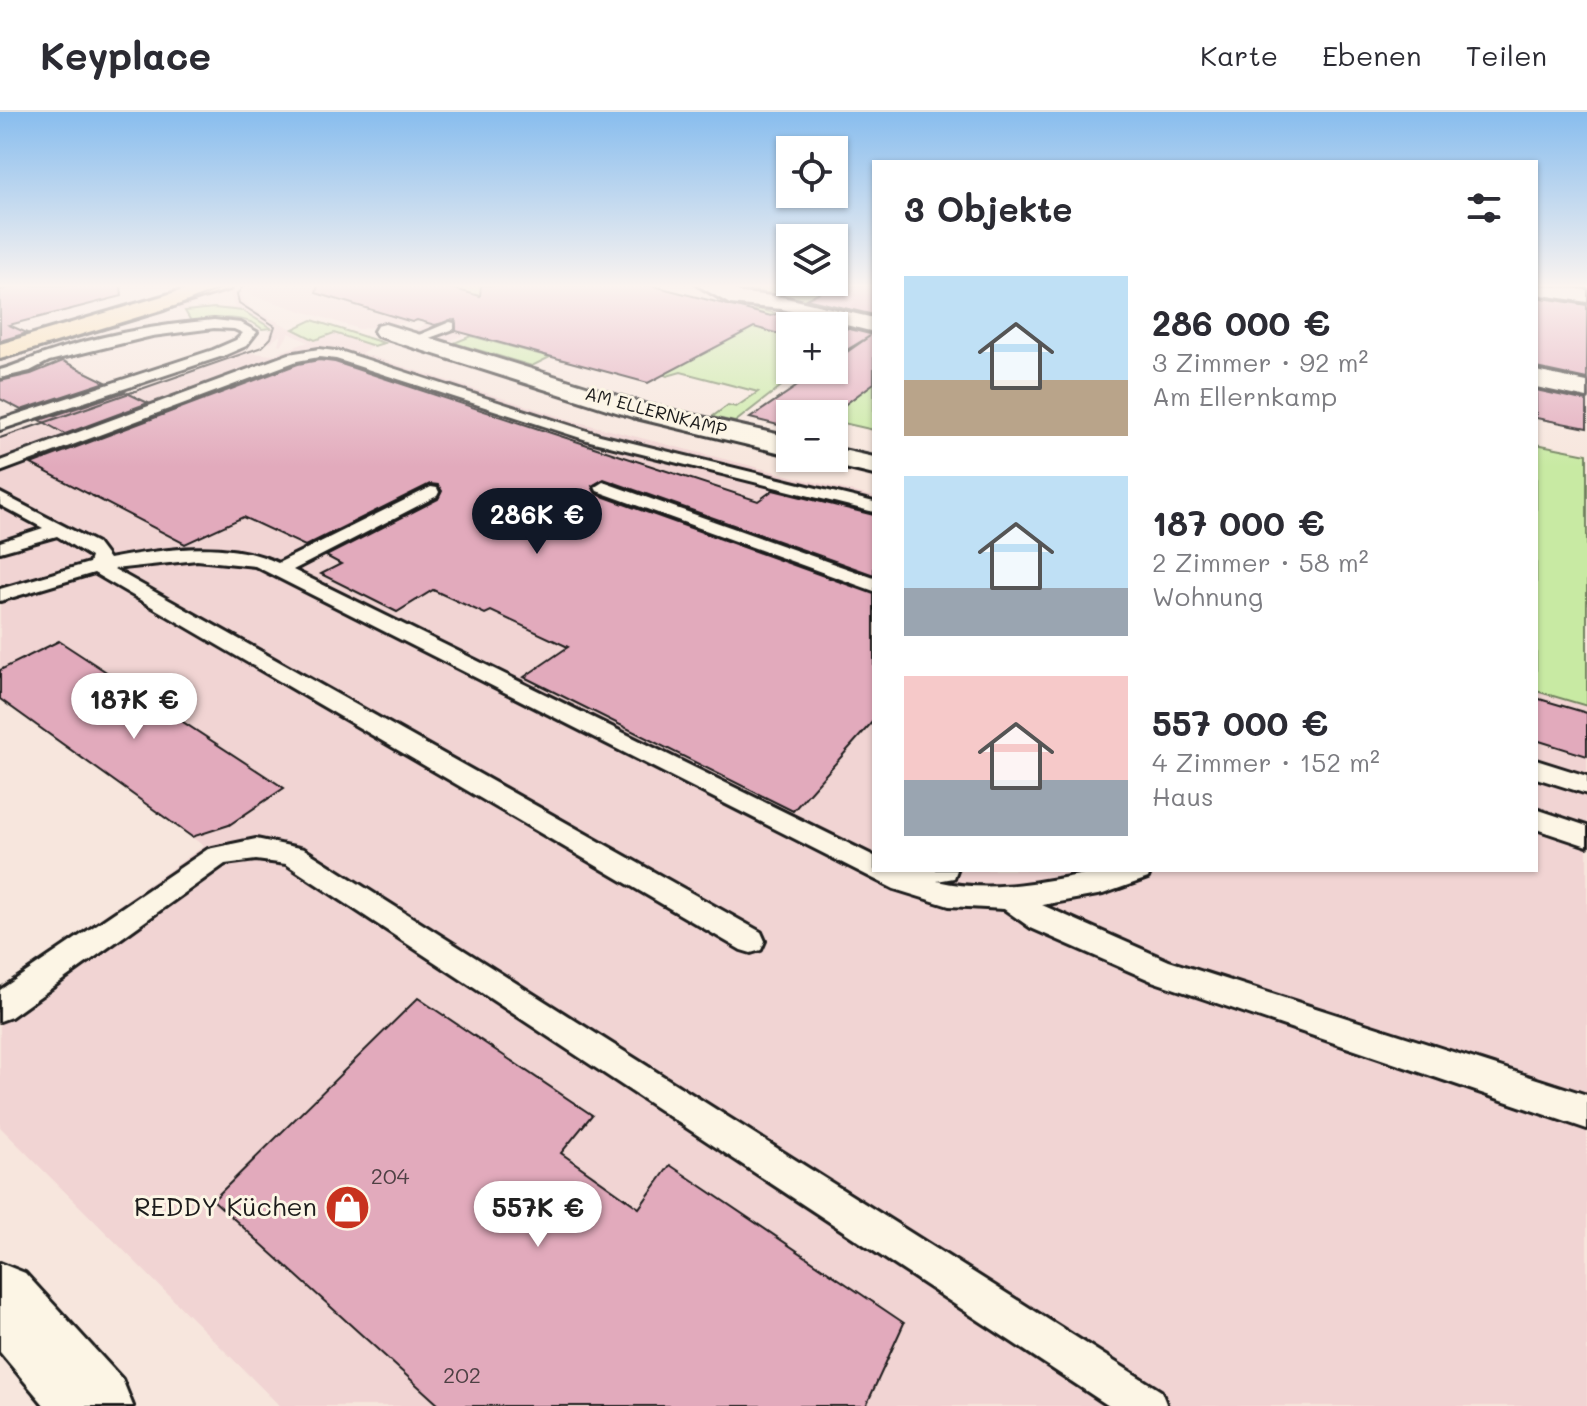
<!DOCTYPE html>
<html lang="de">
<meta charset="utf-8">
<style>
:root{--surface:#fff;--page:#f2f2f3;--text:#2b2b33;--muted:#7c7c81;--line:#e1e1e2;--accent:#111827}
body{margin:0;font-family:Mali,sans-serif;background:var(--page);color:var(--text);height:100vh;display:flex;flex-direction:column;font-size:30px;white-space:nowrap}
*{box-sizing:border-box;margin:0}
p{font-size:26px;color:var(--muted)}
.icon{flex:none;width:44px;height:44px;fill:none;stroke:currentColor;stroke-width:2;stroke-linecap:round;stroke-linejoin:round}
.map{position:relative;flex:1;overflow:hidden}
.drawer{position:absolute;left:872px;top:48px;width:666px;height:712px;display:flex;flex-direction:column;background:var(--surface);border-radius:0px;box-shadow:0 2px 6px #0004}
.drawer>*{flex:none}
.buttons{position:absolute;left:776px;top:24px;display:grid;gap:16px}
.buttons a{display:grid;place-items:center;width:72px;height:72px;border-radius:0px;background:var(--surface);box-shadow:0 2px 6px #0004;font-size:40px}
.price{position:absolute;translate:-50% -68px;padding:0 18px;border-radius:28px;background:#fff;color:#222;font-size:26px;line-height:52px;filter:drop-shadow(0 2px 4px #0008)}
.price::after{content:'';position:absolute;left:50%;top:48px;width:24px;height:18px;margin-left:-12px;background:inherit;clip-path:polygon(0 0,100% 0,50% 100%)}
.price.active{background:var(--accent);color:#fff}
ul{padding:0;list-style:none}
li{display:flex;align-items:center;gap:24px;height:200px;padding:0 32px}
li span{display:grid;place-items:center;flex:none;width:224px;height:160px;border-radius:0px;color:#555}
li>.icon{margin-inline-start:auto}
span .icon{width:96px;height:96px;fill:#fffc;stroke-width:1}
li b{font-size:34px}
h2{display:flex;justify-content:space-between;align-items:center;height:96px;padding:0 32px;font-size:34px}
header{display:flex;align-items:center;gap:48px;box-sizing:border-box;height:112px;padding:0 40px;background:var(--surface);border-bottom:2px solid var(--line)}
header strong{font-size:38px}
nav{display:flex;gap:44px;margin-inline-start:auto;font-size:28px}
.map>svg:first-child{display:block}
.built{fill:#f1d4d3}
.green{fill:#c8eaa3;stroke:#728360;stroke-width:2}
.building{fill:#e2aabc;stroke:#1c1c1c;stroke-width:2}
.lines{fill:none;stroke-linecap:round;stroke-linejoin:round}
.lane-casing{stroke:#1c1c1c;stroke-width:6}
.street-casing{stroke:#1c1c1c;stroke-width:6}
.secondary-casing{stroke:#1c1c1c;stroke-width:6}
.primary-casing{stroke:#1c1c1c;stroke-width:6}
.lane{fill:#fcf5e5;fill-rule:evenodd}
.street{fill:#fcf5e5;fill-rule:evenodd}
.secondary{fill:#fcf5e5;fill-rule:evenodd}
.primary{fill:#f9deab;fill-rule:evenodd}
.tram{stroke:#1c1c1c;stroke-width:2}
.labels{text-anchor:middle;stroke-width:6;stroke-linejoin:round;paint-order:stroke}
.far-street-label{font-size:18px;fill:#1c1c1c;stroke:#fcf5e5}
.near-number-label{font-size:22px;fill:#4e4044}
.near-poi-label{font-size:26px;fill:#1c1c1c;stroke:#fcf5e5;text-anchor:end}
</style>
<header>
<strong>Keyplace</strong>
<nav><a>Karte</a><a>Ebenen</a><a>Teilen</a></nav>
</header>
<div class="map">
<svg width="1587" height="1294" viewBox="0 0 1587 1294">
<rect width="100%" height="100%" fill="#f7e6dd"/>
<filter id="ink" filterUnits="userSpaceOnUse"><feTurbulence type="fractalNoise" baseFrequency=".0125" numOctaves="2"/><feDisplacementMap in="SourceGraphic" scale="16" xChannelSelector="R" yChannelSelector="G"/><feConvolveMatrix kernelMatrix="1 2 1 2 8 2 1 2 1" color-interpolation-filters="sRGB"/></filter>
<g filter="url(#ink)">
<g class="built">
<path d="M252 173H471L539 192 449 229 414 218 426 212 415 209 359 217 251 183 254 181 247 180Z"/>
<path d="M226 177 183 197 234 195 230 182 233 179 244 180 241 185 250 196 315 228 334 221 374 234 361 241 574 309 874 385V758H1536V579L1587 594V1294H280L0 1015V876L204 734 0 587V324L208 254 240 239 272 243 308 230 289 221 282 233 278 232 282 221 271 231 265 230 270 224 271 216 243 199 220 196 185 199 171 195Z"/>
</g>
<g class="green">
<path d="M440 173H623L751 200 758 197 827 214H790V258H834V216L874 226V318L834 309V302H803L768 294 781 285 836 299 855 285 789 268 735 310 712 305 728 293 736 295 758 280 681 260 667 264Z"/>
<path d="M762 173H813L849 180 820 196 751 178Z"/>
<path d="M214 196 243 199 271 216 262 217C245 201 213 207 191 209L185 199Z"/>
<path d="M312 208 384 231 374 234 334 221 315 228 293 217Z"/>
<path d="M471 224 550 245 532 254 454 231Z"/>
<path d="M1536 332 1587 342V594L1536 579Z"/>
</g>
<g class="building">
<path d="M21 173H121L122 184 9 213 27 221 0 229V178Z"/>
<path d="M318 173H440L480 184 481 173H650L771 204 781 200 874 223V271L832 302H790V316L750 306 821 258H834V249L870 224 845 239 834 236V214H790V225L754 215 648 271 456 219 455 208 435 213 417 208 412 210 316 181Z"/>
<path d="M834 173H874V203L806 187Z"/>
<path d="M1536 185 1587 193V267L1536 256Z"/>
<path d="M319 248 335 250 758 389 773 378 874 403V463L604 367 592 374 596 382 874 482V608L793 699 524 565 568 535 491 499 485 502 433 478 397 500 321 462 341 452 326 444 438 387 442 379 438 373 430 372 305 434 243 405 185 432 31 352 298 252Z"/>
<path d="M63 249 106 270 21 298 0 287V269L31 262Z"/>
<path d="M1536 278 1587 289V316L1536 306Z"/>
<path d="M125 280 148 291 65 322 40 308Z"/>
<path d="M59 529 284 676 229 713 192 725 0 587V558Z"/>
<path d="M1536 586 1587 601V644L1536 628Z"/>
<path d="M418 886 592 1003 561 1041 639 1096 670 1053 904 1211 866 1294H440L213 1088Z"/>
</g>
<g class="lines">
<defs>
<g id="lane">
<path d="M214 208 241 211 257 220 246 234 223 244 0 318V308L213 238 236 228 243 221 234 217 214 216 152 224 49 249 30 259 0 266V258C15 254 27 248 41 243 95 224 156 213 214 208Z"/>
<path d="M450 210 454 211V217L413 232 407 228Z"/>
<path d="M319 237 343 240 600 323 874 390V400L590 329 336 247 319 245 297 249 0 360V349L289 242Z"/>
<path d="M603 370 874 466V479L597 379 595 375Z"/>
<path d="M431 375 437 376 439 380 437 384 293 458 874 744V758H957L954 766 937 769C996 783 1050 767 1108 758 1122 756 1137 758 1151 758L1148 766 1103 782 1042 793 1169 849 1587 983V1017L1152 869 1031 816 1004 797 949 794 894 777 255 454 197 448 114 457 761 820 765 829 761 838 751 841 741 838 94 461 0 489V477L89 451 91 445 57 424 0 440V430L43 416 0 393V381L97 431 109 447C161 437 229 427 278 451Z"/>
<path d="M1536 648 1587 664V682L1536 666Z"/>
<path d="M1536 697 1587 714V734L1536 717Z"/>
<path d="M256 727 304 737 1161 1279 1167 1294H1109L286 752 256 748 225 752 11 905 0 909V878L208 737Z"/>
</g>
<g id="street">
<path d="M697 173H725L742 181 782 185 874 206V220L782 197 730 192Z"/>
<path d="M1536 173 1587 178V190L1536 182Z"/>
<path d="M385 212 648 293 790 325V343L632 305 377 224 374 219 377 214Z"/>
<path d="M1536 259 1587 270V286L1536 275Z"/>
<path d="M834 336 874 345V363L824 351 820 346H834Z"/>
</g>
<path id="secondary" d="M0 1151 25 1161 122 1267 133 1294H45L0 1240Z"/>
<path id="primary" d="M200 173H233L230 177 0 247V232Z"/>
</defs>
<use href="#lane" class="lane-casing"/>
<use href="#street" class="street-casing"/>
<use href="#secondary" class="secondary-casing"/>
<use href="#primary" class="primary-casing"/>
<use href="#lane" class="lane"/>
<use href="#street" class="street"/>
<use href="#secondary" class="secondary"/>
<use href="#primary" class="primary"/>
<g class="tram">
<path d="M0 249 164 200 229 173"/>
<path d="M0 326 262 235 271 226 275 214 239 191 237 182 244 173"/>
</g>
</g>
</g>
<linearGradient id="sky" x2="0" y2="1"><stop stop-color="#88bdee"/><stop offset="0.49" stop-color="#fbf4f0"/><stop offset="1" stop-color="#fbf4f0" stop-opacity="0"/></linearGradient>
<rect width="1587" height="355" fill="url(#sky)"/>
<defs>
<symbol id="shop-disc" viewBox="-11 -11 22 22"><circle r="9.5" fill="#c8321e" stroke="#fcf5e5"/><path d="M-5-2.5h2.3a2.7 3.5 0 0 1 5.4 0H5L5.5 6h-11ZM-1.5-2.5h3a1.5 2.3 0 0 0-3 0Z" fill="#fff"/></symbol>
</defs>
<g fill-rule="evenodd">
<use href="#shop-disc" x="322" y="1070" width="51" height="51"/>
</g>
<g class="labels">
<g class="far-street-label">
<text transform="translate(656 300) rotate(15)" y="6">AM ELLERNKAMP</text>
</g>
<g class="near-number-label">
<text x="390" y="1072">204</text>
<text x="462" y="1271">202</text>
</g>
<g class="near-poi-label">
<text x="317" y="1104">REDDY Küchen</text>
</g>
</g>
</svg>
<div class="buttons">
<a><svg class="icon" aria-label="locate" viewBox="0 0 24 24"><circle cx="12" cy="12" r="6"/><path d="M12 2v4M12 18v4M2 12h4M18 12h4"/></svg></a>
<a><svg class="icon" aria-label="layers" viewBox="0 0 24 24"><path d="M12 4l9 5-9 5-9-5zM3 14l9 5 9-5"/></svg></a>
<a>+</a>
<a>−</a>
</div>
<b class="price active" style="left:537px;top:444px">286K €</b>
<b class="price" style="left:134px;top:629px">187K €</b>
<b class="price" style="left:538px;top:1137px">557K €</b>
<section class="drawer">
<h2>3 Objekte<svg class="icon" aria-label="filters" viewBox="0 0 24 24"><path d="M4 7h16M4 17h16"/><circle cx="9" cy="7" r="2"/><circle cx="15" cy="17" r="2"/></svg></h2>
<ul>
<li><span style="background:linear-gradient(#bfe0f5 65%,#b9a48a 0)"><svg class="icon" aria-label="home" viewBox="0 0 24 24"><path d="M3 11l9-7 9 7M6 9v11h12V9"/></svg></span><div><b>286 000 €</b><p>3 Zimmer · 92 m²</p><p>Am Ellernkamp</p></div></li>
<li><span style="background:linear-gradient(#bfe0f5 70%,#9aa5b1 0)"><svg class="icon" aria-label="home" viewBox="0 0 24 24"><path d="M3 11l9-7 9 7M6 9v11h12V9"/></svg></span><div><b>187 000 €</b><p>2 Zimmer · 58 m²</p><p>Wohnung</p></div></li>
<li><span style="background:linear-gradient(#f6c9c9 65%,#9aa5b1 0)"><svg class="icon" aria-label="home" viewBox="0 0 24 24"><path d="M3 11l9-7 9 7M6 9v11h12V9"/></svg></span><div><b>557 000 €</b><p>4 Zimmer · 152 m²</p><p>Haus</p></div></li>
</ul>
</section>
</div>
